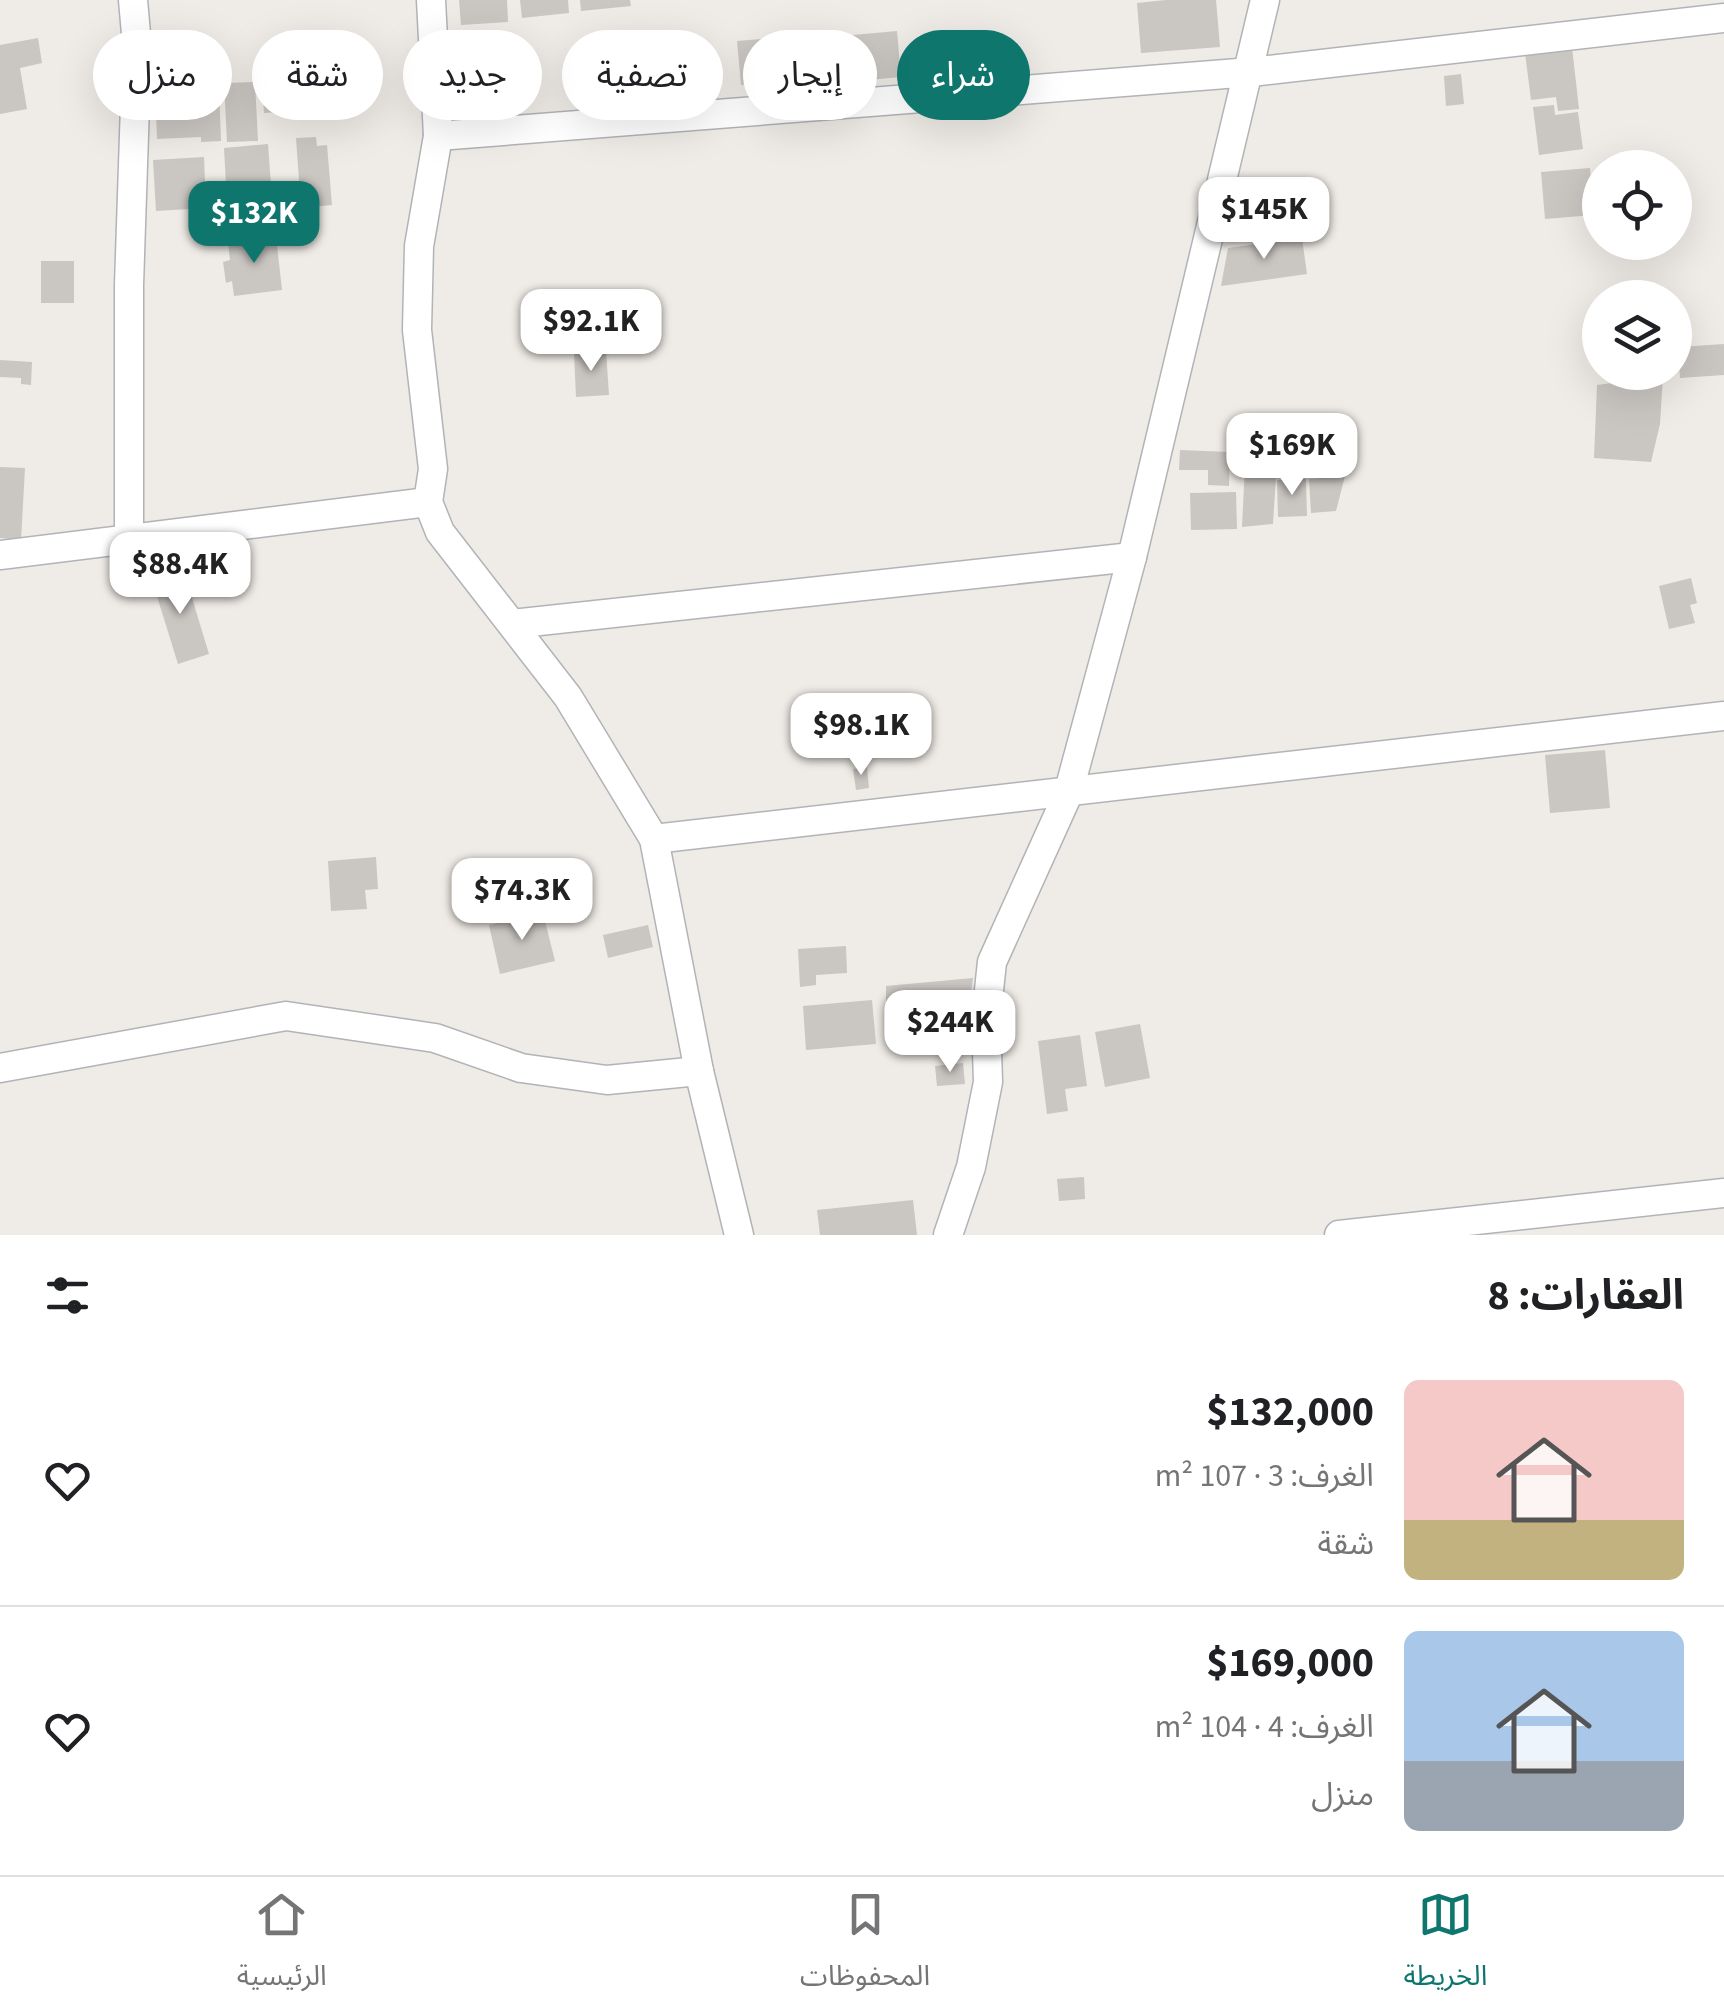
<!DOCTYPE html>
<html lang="ar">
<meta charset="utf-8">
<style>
:root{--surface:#fff;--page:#f6f6f6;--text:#202124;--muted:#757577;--line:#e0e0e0;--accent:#0f766e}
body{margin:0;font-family:"Source Sans 3","Noto Sans Arabic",sans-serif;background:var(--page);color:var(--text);direction:rtl;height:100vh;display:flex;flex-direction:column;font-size:38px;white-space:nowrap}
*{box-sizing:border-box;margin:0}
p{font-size:32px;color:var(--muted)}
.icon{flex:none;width:55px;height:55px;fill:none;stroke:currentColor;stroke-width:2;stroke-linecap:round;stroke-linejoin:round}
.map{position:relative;height:1235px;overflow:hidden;direction:ltr}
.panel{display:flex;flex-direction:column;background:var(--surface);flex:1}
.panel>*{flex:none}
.top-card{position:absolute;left:30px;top:30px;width:1000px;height:90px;direction:rtl;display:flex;gap:20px}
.tools{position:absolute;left:1582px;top:150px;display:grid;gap:20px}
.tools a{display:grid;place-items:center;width:110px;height:110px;border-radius:50%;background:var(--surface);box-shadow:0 10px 40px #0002;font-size:50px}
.price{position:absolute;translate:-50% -85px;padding:0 22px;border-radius:20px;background:#fff;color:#222;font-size:32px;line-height:65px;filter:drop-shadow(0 2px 5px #0008)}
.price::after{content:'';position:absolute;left:50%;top:60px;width:30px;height:22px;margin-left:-15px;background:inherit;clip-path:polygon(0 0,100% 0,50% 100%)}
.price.on{background:var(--accent);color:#fff}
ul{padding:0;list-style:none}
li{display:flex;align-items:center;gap:30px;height:250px;padding:0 40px}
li+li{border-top:2px solid var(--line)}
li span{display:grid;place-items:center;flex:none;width:280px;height:200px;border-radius:15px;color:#555}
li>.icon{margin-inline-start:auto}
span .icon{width:120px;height:120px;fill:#fffc;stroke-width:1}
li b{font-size:42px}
h2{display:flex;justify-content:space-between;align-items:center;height:120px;padding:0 40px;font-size:42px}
.pill{padding:0 35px;border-radius:45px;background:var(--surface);box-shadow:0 10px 40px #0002;font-size:35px;line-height:90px}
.pill.on{background:var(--accent);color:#fff}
.tabs{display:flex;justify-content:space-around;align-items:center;height:140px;border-top:2px solid var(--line);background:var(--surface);font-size:28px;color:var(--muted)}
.tabs a{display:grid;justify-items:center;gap:5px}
.tabs .on{color:var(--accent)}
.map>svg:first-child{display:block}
.building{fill:#cac6c2}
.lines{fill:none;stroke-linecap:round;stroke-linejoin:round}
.minor-casing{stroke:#b1b4b7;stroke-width:31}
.minor{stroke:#fff;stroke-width:28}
</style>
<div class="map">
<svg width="1724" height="1235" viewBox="0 0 1724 1235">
<rect width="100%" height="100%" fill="#efebe6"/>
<g class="building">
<path d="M459 0H507L508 22 461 25Z"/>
<path d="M520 0H568L569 13 522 18Z"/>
<path d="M580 0H630L631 6 581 11Z"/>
<path d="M1166 0H1216L1220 47 1141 53 1137 3Z"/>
<path d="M897 31 901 77 824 84 820 38Z"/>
<path d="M794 36 797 80 741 85 737 41Z"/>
<path d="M38 38 42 63 20 68 27 109 0 114V45Z"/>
<path d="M1572 47 1579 109 1558 111 1556 97 1531 100 1525 53Z"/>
<path d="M325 71 326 109 298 110 297 72Z"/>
<path d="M291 72 294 111 264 113 261 74Z"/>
<path d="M1461 74 1464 104 1446 106 1444 76Z"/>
<path d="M255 82 258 141 227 142 224 83Z"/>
<path d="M219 83 221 141 201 142V137L157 139 155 86Z"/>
<path d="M1554 105 1555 115 1578 112 1583 149 1539 155 1533 107Z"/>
<path d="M316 137 317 146 327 145 332 205 301 208 296 138Z"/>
<path d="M268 144 271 185H263L265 215 226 218 225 204 213 206 211 186 226 185 224 148Z"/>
<path d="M204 157 206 208 156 211 153 160Z"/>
<path d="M1590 168 1594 215 1545 219 1541 172Z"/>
<path d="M276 236 282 290 234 296 232 281 226 283 223 262 230 260 228 242Z"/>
<path d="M1302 238 1307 274 1221 286 1228 248Z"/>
<rect x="41" y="261" width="33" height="42"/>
<path d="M1724 344V375L1680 378 1678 347Z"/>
<path d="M606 351 609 395 576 397 574 353Z"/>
<path d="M0 360 32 362 31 385 21 384V378L0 377Z"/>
<path d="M1663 376 1660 424 1651 462 1594 458 1597 385Z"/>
<path d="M1246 445H1278L1273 524 1242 527Z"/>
<path d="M1180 450 1230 452 1229 486 1208 485V470H1179Z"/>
<path d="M0 467 25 468 21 540 0 538Z"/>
<path d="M1345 476 1336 511 1311 513 1309 479Z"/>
<path d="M1306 479 1307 516 1278 517 1277 480Z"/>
<path d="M1236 492 1237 529 1191 530 1190 493Z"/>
<path d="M171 571 174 582 186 578 209 654 178 664 151 577Z"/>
<path d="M1691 578 1697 603 1690 605 1695 623 1669 629 1659 586Z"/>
<path d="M1605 750 1610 808 1550 813 1545 755Z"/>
<path d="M867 767 869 788 856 790 853 769Z"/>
<path d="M376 857 378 889 365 890 367 909 331 911 328 861Z"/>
<path d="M543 913 555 961 500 974 489 925Z"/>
<path d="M648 925 653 947 608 958 603 935Z"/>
<path d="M846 946 847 973 816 975V985L800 987 798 949Z"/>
<path d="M973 978 965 1040 886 1042V986Z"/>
<path d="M872 1000 876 1044 806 1050 803 1006Z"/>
<path d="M1140 1024 1150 1078 1105 1087 1095 1032Z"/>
<path d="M1080 1035 1087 1086 1065 1089 1068 1111 1047 1114 1038 1041Z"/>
<path d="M963 1063 965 1084 937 1086 935 1066Z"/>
<path d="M1084 1177 1085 1199 1059 1201 1057 1179Z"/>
<path d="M913 1200 917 1235H820L817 1210Z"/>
</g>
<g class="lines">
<defs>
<g id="minor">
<path d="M431 0 438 136 419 246 417 330 433 469 428 502 440 532 568 697 654 839 699 1071 739 1235"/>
<path d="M438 136 1251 72 1724 18"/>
<path d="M129 538V285L137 45 133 0"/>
<path d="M0 555 428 502"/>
<path d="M512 624 1132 557"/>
<path d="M654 839 1724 716"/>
<path d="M0 1068 286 1016 435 1038 521 1068 607 1080 699 1071"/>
<path d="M948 1235 971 1167 988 1082 986 1018 992 962 1068 794 1132 557 1265 0"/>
<path d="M1339 1235 1724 1193"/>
</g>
</defs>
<use href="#minor" class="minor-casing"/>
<use href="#minor" class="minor"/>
</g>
</svg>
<div class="tools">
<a><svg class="icon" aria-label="locate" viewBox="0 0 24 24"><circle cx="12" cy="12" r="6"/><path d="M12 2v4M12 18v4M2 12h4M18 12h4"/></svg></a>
<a><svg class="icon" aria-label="layers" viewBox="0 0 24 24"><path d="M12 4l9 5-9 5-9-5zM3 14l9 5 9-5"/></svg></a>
</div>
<b class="price" style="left:1264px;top:262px">$145K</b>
<b class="price on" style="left:254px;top:266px">$132K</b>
<b class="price" style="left:591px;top:374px">$92.1K</b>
<b class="price" style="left:1292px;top:498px">$169K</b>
<b class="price" style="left:180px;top:617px">$88.4K</b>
<b class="price" style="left:861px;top:778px">$98.1K</b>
<b class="price" style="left:522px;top:943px">$74.3K</b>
<b class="price" style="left:950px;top:1075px">$244K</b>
<div class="top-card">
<a class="pill on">شراء</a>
<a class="pill">إيجار</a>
<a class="pill">تصفية</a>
<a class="pill">جديد</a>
<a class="pill">شقة</a>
<a class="pill">منزل</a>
</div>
</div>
<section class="panel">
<h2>العقارات: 8<svg class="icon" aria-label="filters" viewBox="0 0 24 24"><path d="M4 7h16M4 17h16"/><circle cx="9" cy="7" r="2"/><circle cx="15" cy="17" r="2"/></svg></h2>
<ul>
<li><span style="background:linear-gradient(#f6c9c9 70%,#c2b280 0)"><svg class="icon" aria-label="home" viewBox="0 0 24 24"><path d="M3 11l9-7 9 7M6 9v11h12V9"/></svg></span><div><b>$132,000</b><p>الغرف: 3 · 107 m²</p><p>شقة</p></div><svg class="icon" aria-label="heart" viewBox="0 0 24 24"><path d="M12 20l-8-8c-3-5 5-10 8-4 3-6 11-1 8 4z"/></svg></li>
<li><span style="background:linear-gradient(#a9c7e8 65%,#9aa5b1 0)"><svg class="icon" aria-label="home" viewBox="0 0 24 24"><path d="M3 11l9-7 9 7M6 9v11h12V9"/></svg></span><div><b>$169,000</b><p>الغرف: 4 · 104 m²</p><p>منزل</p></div><svg class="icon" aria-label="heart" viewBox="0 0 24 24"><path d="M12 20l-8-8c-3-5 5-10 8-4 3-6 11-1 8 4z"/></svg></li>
</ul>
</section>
<nav class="tabs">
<a class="on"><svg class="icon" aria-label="map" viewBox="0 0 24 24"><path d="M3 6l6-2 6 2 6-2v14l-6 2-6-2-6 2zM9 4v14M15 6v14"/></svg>الخريطة</a>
<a><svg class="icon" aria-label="saved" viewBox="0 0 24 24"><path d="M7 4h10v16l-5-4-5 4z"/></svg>المحفوظات</a>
<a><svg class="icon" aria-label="home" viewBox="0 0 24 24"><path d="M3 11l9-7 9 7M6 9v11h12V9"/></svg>الرئيسية</a>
</nav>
